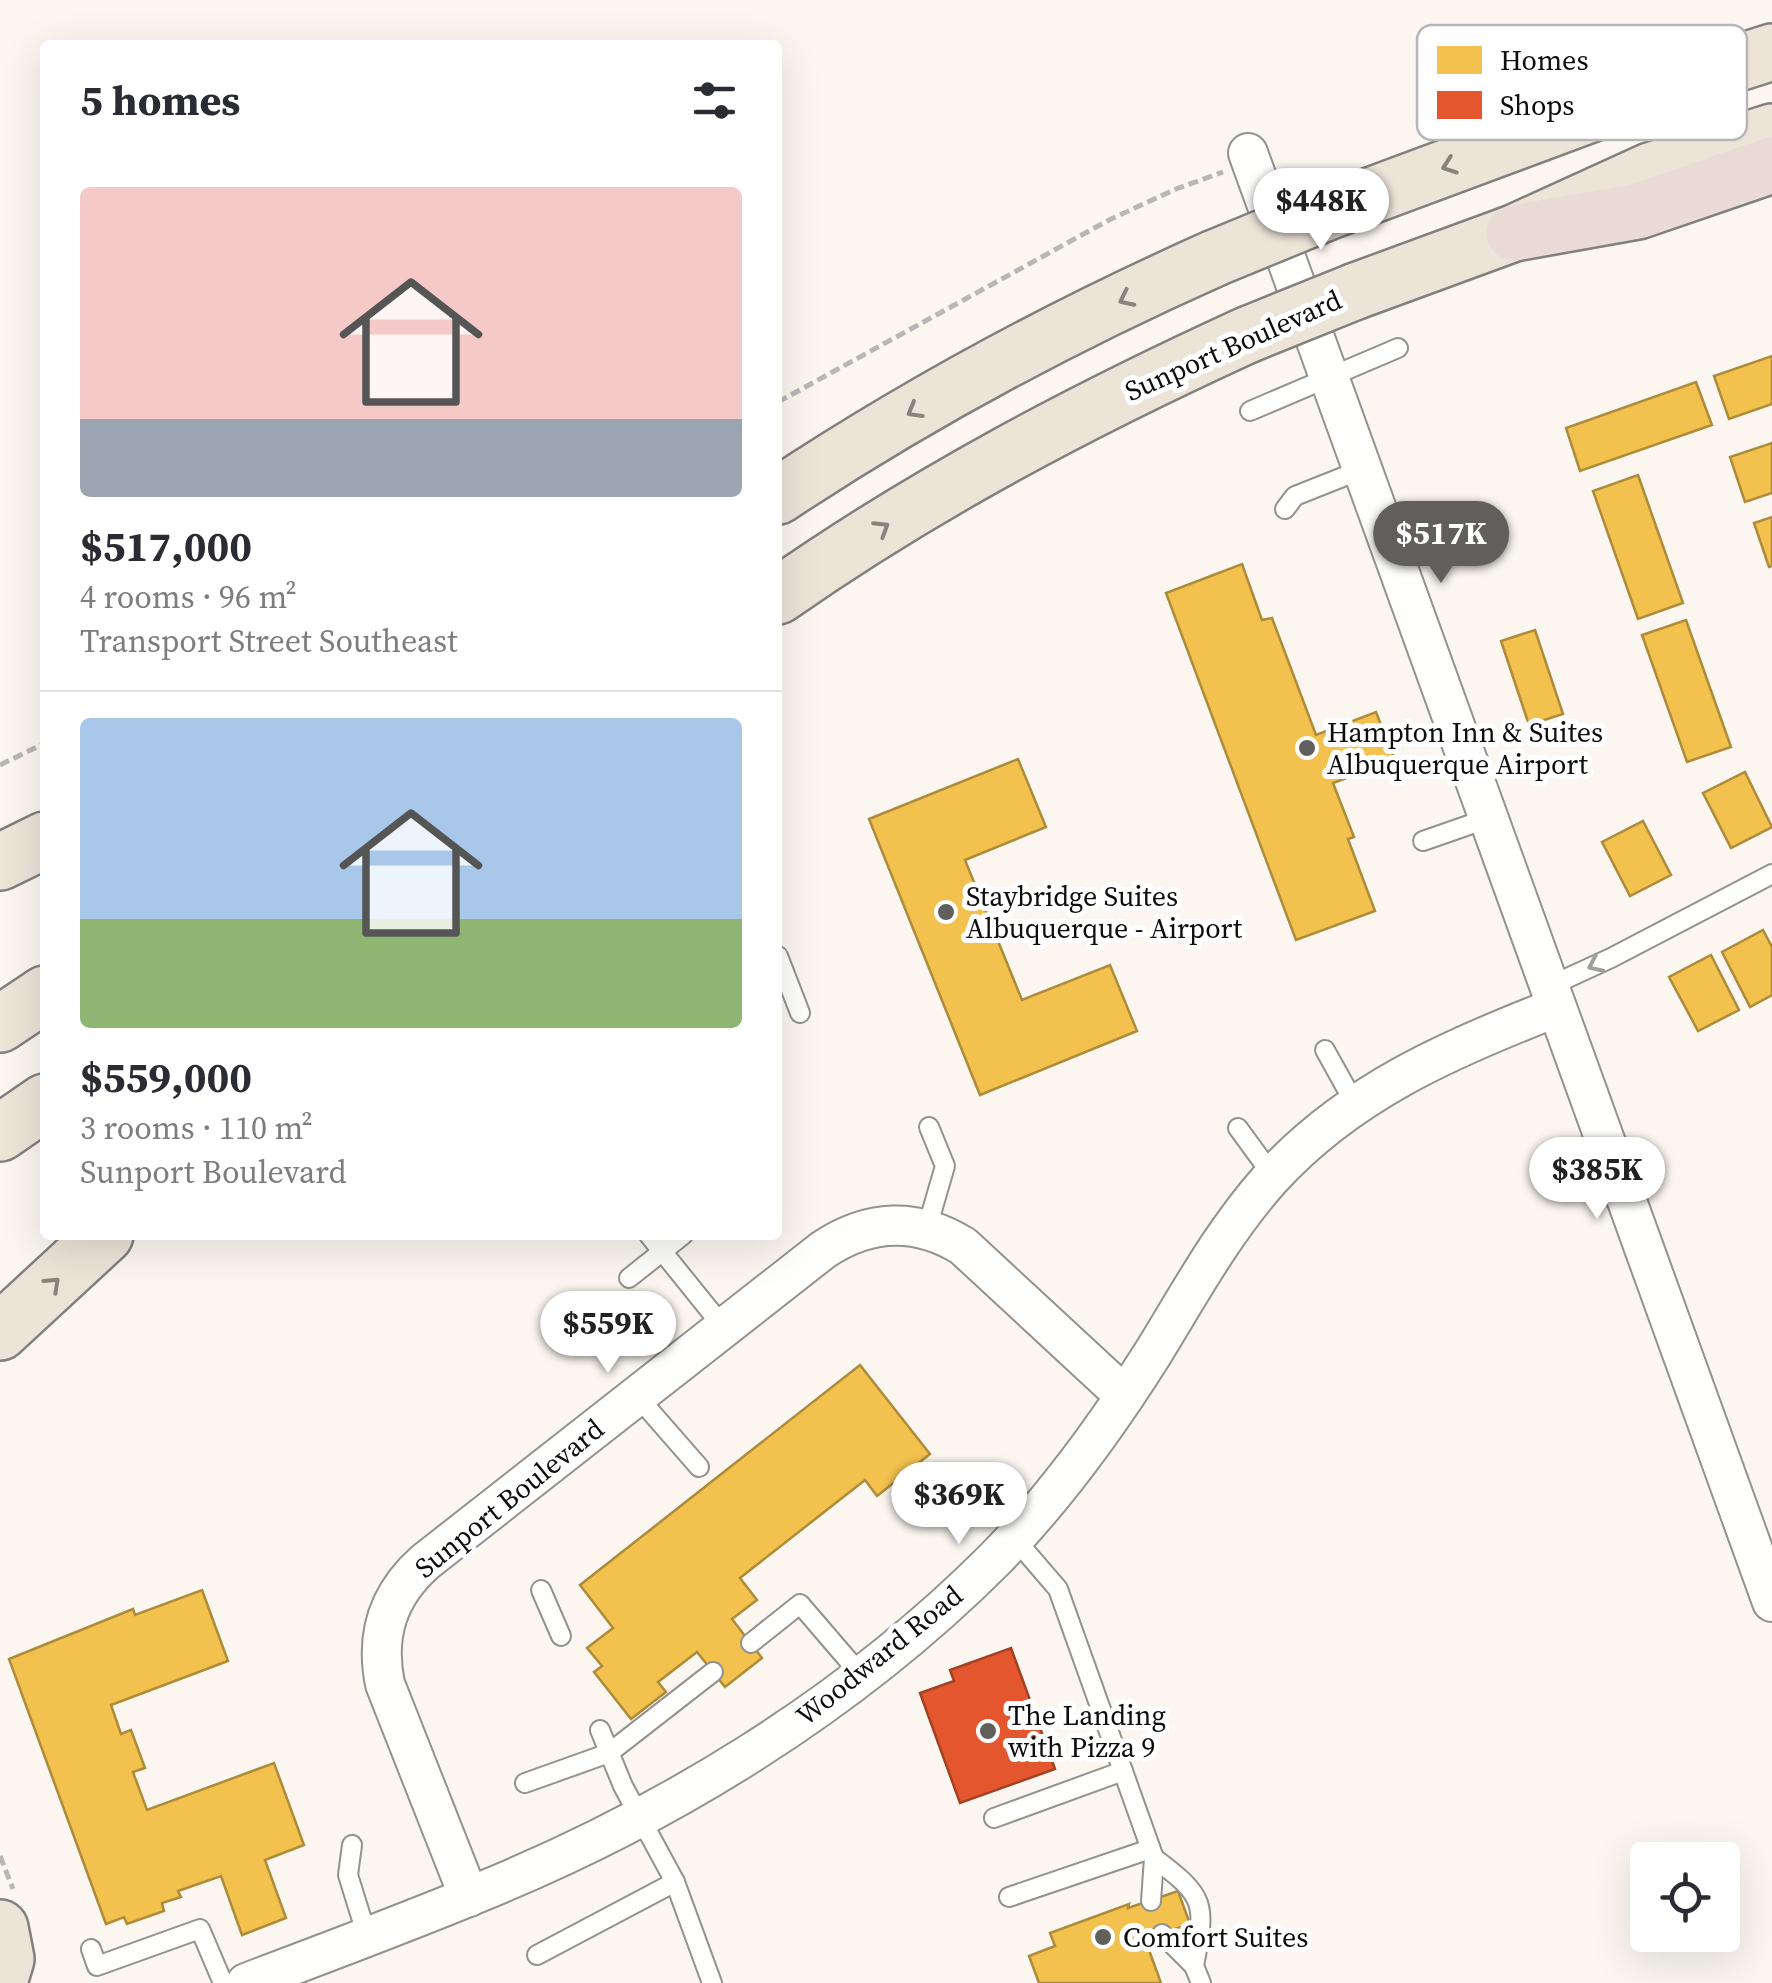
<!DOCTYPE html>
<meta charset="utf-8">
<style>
:root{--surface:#fff;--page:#f7f7f7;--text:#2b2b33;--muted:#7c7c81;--line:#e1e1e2;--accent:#605f5c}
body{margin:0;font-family:"Source Serif 4",serif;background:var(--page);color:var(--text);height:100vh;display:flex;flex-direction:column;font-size:38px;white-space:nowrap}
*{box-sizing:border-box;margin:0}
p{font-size:32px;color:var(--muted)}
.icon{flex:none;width:55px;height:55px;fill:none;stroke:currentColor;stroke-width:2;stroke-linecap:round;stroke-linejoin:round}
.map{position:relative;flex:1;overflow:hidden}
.panel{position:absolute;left:40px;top:40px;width:742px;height:1200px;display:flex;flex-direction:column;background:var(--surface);border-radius:10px;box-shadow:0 10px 40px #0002}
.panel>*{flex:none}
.fabs{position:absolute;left:1630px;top:1842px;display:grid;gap:20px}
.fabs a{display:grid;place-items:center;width:110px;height:110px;border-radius:10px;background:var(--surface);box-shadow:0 10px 40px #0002;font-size:50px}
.price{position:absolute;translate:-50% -85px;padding:0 22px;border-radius:35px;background:#fff;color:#222;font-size:32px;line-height:65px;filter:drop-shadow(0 2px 5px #0008)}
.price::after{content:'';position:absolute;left:50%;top:60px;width:30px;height:22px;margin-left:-15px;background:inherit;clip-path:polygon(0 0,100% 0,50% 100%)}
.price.selected{background:var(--accent);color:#fff}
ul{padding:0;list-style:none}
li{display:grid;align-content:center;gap:20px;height:530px;padding:0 40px}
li+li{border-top:2px solid var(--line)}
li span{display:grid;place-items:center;height:310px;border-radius:10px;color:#555}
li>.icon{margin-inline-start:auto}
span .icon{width:180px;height:180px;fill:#fffc;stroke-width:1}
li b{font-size:42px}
h2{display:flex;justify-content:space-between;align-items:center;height:120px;padding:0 40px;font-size:42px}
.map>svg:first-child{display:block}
.homes{fill:#f2c14e;stroke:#ad8b3a;stroke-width:2.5}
.shops{fill:#e4572e;stroke:#a44124;stroke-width:2.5}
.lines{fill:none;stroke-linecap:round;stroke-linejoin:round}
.lane-casing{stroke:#94928f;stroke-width:22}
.street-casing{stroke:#94928f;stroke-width:42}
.primary-casing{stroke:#81807c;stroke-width:60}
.highway-casing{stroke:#81807c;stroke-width:60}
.path{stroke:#b8b7b6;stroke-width:5;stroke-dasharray:10 5;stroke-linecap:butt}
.lane{stroke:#fefefd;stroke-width:18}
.street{stroke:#fefefd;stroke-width:38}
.primary{stroke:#ede4d8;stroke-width:55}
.highway{stroke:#eadbd4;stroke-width:55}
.primary-bridge-casing{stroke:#81807c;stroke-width:60;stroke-linecap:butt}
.primary-bridge{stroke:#ede4d8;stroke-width:55}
.oneway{stroke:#88837d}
.oneway2{stroke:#9e9e9d}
.poi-dot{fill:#605f5c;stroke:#fff;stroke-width:4}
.labels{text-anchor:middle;stroke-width:10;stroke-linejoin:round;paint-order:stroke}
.street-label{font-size:28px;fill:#0d0d0d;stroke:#fff}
.poi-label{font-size:28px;fill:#0d0d0d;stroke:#fff;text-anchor:start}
.key{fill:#fff;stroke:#b6b6b6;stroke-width:2.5}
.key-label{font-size:28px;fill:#0d0d0d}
</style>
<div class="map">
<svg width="1772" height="1983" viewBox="0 0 1772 1983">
<rect width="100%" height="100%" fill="#fbf7f0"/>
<g class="homes">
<path d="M1772 356V404L1729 419 1714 376Z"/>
<path d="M1696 382 1712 425 1580 471 1566 428Z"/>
<path d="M1772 443V493L1745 502 1730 457Z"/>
<path d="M1638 475 1683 603 1638 619 1593 491Z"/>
<path d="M1772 517V566L1769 567 1754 523Z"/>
<path d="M1242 564 1262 620 1272 618 1316 735 1376 712 1395 760 1333 783 1354 837 1348 839 1375 911 1296 940 1166 593Z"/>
<path d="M1686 620 1731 747 1687 762 1642 635Z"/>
<path d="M1535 630 1563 714 1529 725 1501 641Z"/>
<path d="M1018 759 1046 827 965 860 1022 1000 1110 965 1137 1031 980 1095 869 819Z"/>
<path d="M1745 772 1772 827 1731 848 1703 793Z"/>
<path d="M1643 821 1671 875 1630 896 1602 842Z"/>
<path d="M1763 930 1772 947V995L1750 1007 1722 952Z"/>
<path d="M1711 955 1739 1010 1698 1031 1669 977Z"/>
<path d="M860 1365 930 1454 877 1496 865 1480 740 1578 757 1600 732 1619 762 1658 725 1687 697 1652 658 1682 666 1692 631 1719 594 1672 602 1666 587 1648 613 1628 580 1585Z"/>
<path d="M202 1590 228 1661 111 1705 121 1734 131 1730 145 1768 133 1772 147 1810 274 1763 304 1845 265 1860 286 1918 242 1935 221 1876 178 1891 181 1897 162 1903 164 1911 127 1924 124 1917 106 1924 9 1659 133 1609 135 1615Z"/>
<path d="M1178 1891 1190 1924 1145 1939 1161 1983H1039L1029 1956 1055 1946 1050 1933 1129 1904 1128 1908Z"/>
</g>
<path class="shops" d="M1011 1648 1055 1769 960 1803 920 1693 954 1681 950 1670Z"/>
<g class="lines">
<defs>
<g id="lane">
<path d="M1250 411 1398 348"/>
<path d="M1285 509 1295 496 1363 469"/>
<path d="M1423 841 1489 818"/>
<path d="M778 956 800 1013"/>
<path d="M1548 987 1611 958 1772 874"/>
<path d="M1325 1050 1355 1104"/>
<path d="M1238 1128 1273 1176"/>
<path d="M927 1228 945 1166 929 1127"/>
<path d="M649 1235 724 1328"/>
<path d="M629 1278 683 1235"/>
<path d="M637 1396 699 1467"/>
<path d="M1014 1538 1058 1589 1154 1858 1151 1901"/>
<path d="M541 1590 561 1636"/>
<path d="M751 1643 800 1604 861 1675"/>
<path d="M600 1730 623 1786 675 1882 712 1983"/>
<path d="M525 1783 609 1753 713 1672"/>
<path d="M994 1818 1123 1771"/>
<path d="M352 1845 348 1875 367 1936"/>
<path d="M1154 1858C1206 1897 1206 1903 1194 1966"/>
<path d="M1009 1897 1150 1849"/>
<path d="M1162 1934 1194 1966 1201 1983"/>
<path d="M91 1949 97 1966 200 1929 223 1983"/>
<path d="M537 1955 675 1882"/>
</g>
<g id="street">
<path d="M1248 153 1772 1602"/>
<path d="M469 1897 385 1684C375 1635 388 1595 425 1562L823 1250C869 1219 916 1217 963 1246L1125 1396"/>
<path d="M246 1983C322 1954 398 1926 473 1895 664 1818 848 1706 994 1560 1054 1499 1107 1426 1153 1353 1190 1293 1222 1233 1270 1179 1348 1093 1449 1049 1555 1008"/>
</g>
<g id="primary">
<path d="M1327 212 1666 86 1772 52"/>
<path d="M1356 291 1514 233 1650 171 1772 132"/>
<path d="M778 496C917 404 1062 326 1215 258"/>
<path d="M778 596C925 493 1083 410 1247 335"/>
<path d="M0 862 45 840"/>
<path d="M0 1024 45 994"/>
<path d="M0 1133 45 1102"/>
<path d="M0 1332 105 1235"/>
<path d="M0 1928 6 1959 0 1979"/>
</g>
<path id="highway" d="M1514 233 1638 211 1772 165"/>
</defs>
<use href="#lane" class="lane-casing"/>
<use href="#street" class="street-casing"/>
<use href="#primary" class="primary-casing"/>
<use href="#highway" class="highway-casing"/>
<g class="path">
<path d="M778 402 1109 220 1176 189 1223 172"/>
<path d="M0 765 45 743"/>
<path d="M0 1856 13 1889"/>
</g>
<use href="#lane" class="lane"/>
<use href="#street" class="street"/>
<use href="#primary" class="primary"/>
<use href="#highway" class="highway"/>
<defs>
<g id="primary-bridge">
<path d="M1215 258 1327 212"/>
<path d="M1247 335 1356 291"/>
</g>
</defs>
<use href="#primary-bridge" class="primary-bridge-casing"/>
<use href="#primary-bridge" class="primary-bridge"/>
</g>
<defs><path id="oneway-chevron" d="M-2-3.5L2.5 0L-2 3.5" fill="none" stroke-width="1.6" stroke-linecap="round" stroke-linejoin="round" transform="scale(2.5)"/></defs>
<g class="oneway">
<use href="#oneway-chevron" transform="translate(1449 166) rotate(160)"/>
<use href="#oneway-chevron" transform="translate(1126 299) rotate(154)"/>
<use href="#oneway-chevron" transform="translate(914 411) rotate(150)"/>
<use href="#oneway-chevron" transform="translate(882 528) rotate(-32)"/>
<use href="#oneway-chevron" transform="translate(53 1284) rotate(-43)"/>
</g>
<use class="oneway2" href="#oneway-chevron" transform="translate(1595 965) rotate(155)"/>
<g class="poi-dot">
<circle cx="1307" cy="748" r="10"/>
<circle cx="946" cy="912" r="10"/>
<circle cx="988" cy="1731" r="10"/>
<circle cx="1103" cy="1937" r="10"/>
</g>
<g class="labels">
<g class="street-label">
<text transform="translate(1233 345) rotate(-24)" y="10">Sunport Boulevard</text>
<text transform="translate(509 1498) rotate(-39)" y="10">Sunport Boulevard</text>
<text transform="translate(879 1655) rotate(-39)" y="10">Woodward Road</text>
</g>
<g class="poi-label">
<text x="1327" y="742">Hampton Inn &amp; Suites<tspan x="1327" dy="32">Albuquerque Airport</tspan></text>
<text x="966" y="906">Staybridge Suites<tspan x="966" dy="32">Albuquerque - Airport</tspan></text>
<text x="1008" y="1725">The Landing<tspan x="1008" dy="32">with Pizza 9</tspan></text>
<text x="1123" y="1947">Comfort Suites</text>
</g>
</g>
<rect x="1417" y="25" width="330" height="115" rx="15" class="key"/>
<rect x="1437" y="46" width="45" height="28" fill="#f2c14e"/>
<rect x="1437" y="91" width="45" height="28" fill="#e4572e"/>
<g class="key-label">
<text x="1500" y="70">Homes</text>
<text x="1500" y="115">Shops</text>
</g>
</svg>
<div class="fabs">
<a><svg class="icon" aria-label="locate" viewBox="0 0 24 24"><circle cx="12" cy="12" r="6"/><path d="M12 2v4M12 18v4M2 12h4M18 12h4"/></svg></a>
</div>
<b class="price" style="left:1321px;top:253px">$448K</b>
<b class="price selected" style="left:1441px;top:586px">$517K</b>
<b class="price" style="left:1597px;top:1222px">$385K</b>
<b class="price" style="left:608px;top:1376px">$559K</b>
<b class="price" style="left:959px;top:1547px">$369K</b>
<section class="panel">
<h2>5 homes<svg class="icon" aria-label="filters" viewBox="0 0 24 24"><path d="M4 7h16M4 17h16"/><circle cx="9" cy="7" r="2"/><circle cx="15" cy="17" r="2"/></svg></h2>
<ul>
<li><span style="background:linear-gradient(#f6c9c9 75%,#9aa5b1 0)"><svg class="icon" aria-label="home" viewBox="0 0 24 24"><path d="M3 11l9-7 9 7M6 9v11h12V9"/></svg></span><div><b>$517,000</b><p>4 rooms · 96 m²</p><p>Transport Street Southeast</p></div></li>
<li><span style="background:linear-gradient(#a9c7e8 65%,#8fb573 0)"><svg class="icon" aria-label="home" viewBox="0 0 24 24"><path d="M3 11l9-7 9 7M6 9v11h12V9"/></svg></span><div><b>$559,000</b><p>3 rooms · 110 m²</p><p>Sunport Boulevard</p></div></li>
</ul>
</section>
</div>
